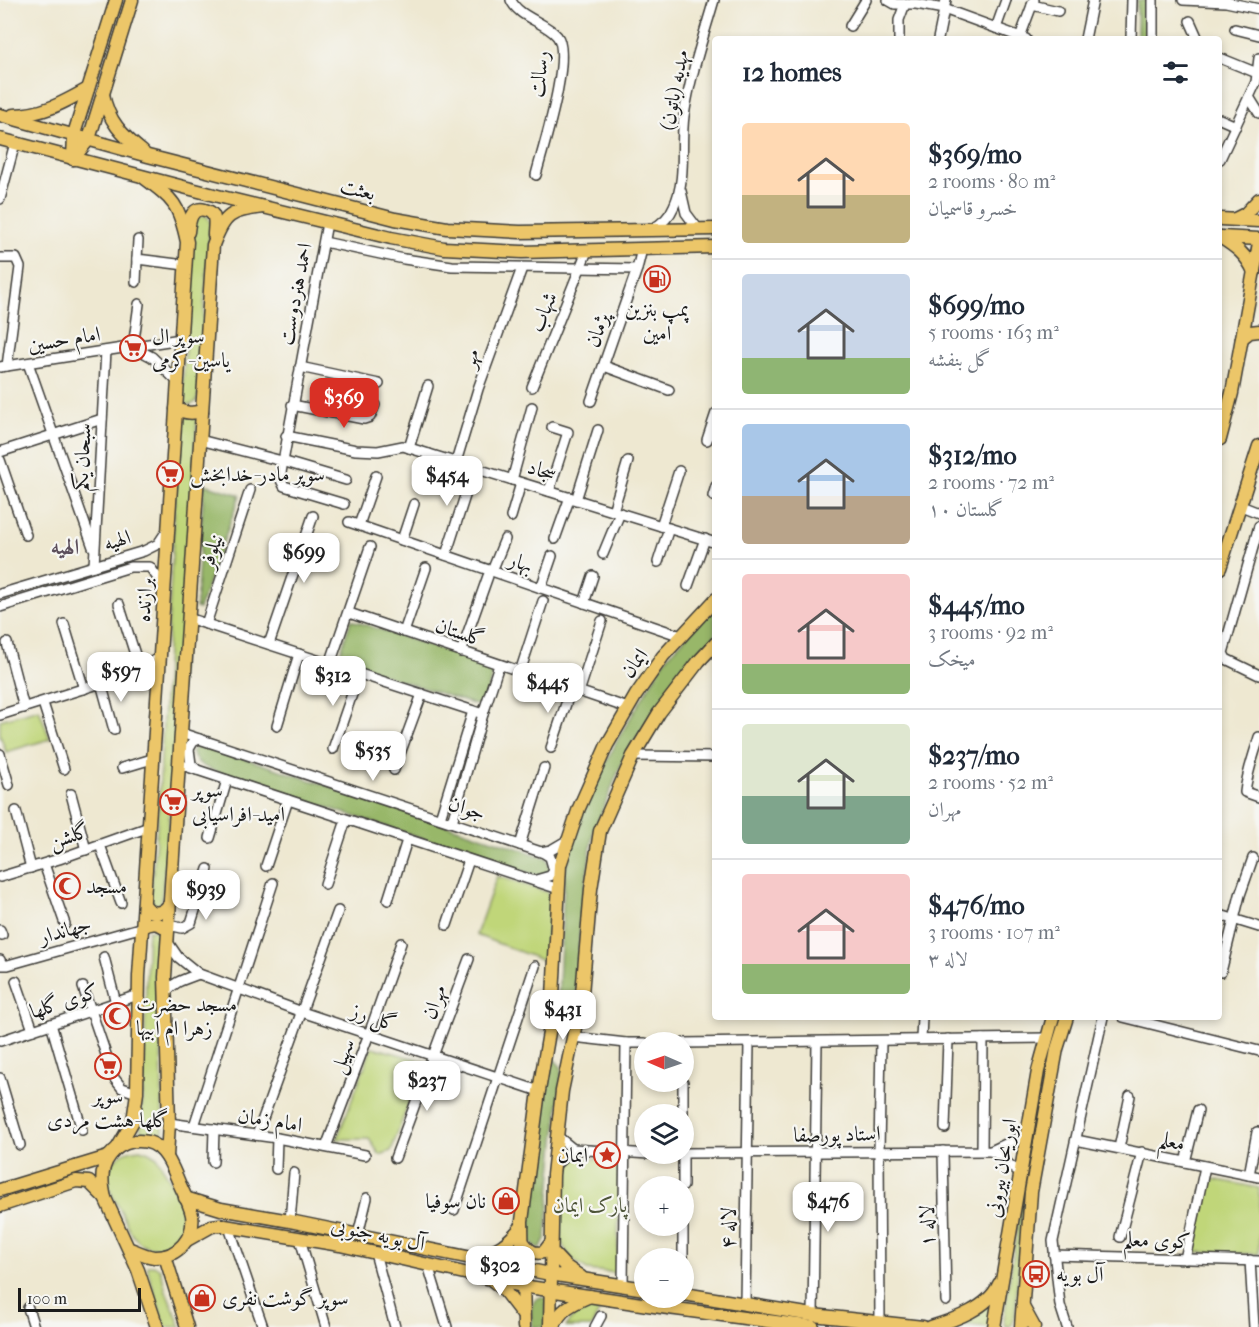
<!DOCTYPE html>
<meta charset="utf-8">
<style>
:root{--surface:#fff;--page:#f2f2f3;--text:#1f2937;--muted:#747a83;--line:#e0e1e3;--accent:#d93025}
body{margin:0;font-family:"IM FELL French Canon",Amiri,serif;background:var(--page);color:var(--text);height:100vh;display:flex;flex-direction:column;font-size:22px;white-space:nowrap}
*{box-sizing:border-box;margin:0}
p{font-size:20px;color:var(--muted)}
.icon{flex:none;width:33px;height:33px;fill:none;stroke:currentColor;stroke-width:2;stroke-linecap:round;stroke-linejoin:round}
.map{position:relative;flex:1;overflow:hidden}
.sheet{position:absolute;left:712px;top:36px;width:510px;height:984px;display:flex;flex-direction:column;background:var(--surface);border-radius:6px;box-shadow:0 3px 9px #0003}
.sheet>*{flex:none}
.needle{width:39px;rotate:272deg}
.controls{position:absolute;left:634px;top:1032px;display:grid;gap:12px}
.controls a{display:grid;place-items:center;width:60px;height:60px;border-radius:50%;background:var(--surface);box-shadow:0 3px 9px #0003;font-size:30px}
.scale{position:absolute;left:18px;bottom:15px;width:123px;box-sizing:border-box;padding-left:6px;border:3px solid #1c1c1c;border-top:0;font-size:16px;line-height:21px;white-space:nowrap;color:#1c1c1c;-webkit-text-stroke:4px #f6f6f2;paint-order:stroke}
.price{position:absolute;translate:-50% -51px;padding:0 14px;border-radius:12px;background:#fff;color:#222;font-size:20px;line-height:39px;filter:drop-shadow(0 2px 3px #0008)}
.price::after{content:'';position:absolute;left:50%;top:36px;width:18px;height:14px;margin-left:-9px;background:inherit;clip-path:polygon(0 0,100% 0,50% 100%)}
.price.current{background:var(--accent);color:#fff}
ul{padding:0;list-style:none}
li{display:flex;align-items:center;gap:18px;height:150px;padding:0 30px}
li+li{border-top:2px solid var(--line)}
li span{display:grid;place-items:center;flex:none;width:168px;height:120px;border-radius:6px;color:#555}
li>.icon{margin-inline-start:auto}
span .icon{width:72px;height:72px;fill:#fffc;stroke-width:1}
li b{font-size:26px}
h2{display:flex;justify-content:space-between;align-items:center;height:72px;padding:0 30px;font-size:26px}
.map>svg:first-child{display:block}
.green{fill:#c0d679;stroke:#6e794a;stroke-width:1.5}
.forest{fill:#98b769;stroke:#5a6a42;stroke-width:1.5}
.lines{fill:none;stroke-linecap:round;stroke-linejoin:round}
.minor-casing{stroke:#3c3b37;stroke-width:12}
.major-casing{stroke:#3c3b37;stroke-width:15}
.minor{stroke:#fff;stroke-width:9}
.major{stroke:#ecc669;stroke-width:12}
.labels{text-anchor:middle;stroke-width:4.5;stroke-linejoin:round;paint-order:stroke}
.street-label{font-size:21px;fill:#1c1c1c;stroke:#f6f6f2}
.poi-label{font-size:21px;fill:#1c1c1c;stroke:#f6f6f2;text-anchor:start}
.park-label{font-size:21px;fill:#4d5438;stroke:#f6f6f2}
.neighbourhood-label{font-size:22px;font-weight:bold;fill:#5c4f5c;stroke:#f6f6f2}
</style>
<div class="map">
<svg width="1259" height="1327" viewBox="0 0 1259 1327">
<rect width="100%" height="100%" fill="#f6f6f2"/>
<filter id="ink" filterUnits="userSpaceOnUse"><feTurbulence type="fractalNoise" baseFrequency=".0167" numOctaves="2"/><feDisplacementMap in="SourceGraphic" scale="12" xChannelSelector="R" yChannelSelector="G"/><feConvolveMatrix kernelMatrix="1 2 1 2 8 2 1 2 1" color-interpolation-filters="sRGB"/></filter>
<filter id="wash" filterUnits="userSpaceOnUse"><feTurbulence type="fractalNoise" baseFrequency=".008" numOctaves="4" result="noise"/><feDisplacementMap in="SourceGraphic" scale="24" xChannelSelector="R" yChannelSelector="G"/><feGaussianBlur stdDeviation="1.35" result="paint"/><feColorMatrix in="noise" values="0 0 0 0 0 0 0 0 0 0 0 0 0 0 0 0 0 1.4 0 .05"/><feComposite in="paint" operator="in"/></filter>
<g filter="url(#wash)">
<rect width="100%" height="100%" fill="#eee8d1"/>
<g class="green">
<path d="M200 216H207L210 222 198 395 196 402 190 405 184 403 182 398 193 220Z"/>
<path d="M189 414 197 417 173 774 161 905 150 904 158 816 179 428 182 418Z"/>
<path d="M39 709 50 739 6 752 0 735V720Z"/>
<path d="M497 876 547 892 551 903 544 961 476 935Z"/>
<path d="M148 930 161 931 160 1001 163 1136 151 1138 140 1135C147 1066 144 999 148 930Z"/>
<path d="M372 1047 424 1061 391 1151 380 1155 369 1139H337Z"/>
<path d="M1030 1142 1034 1143 1023 1205 1015 1315 1012 1325 1007 1327 1004 1324V1318Z"/>
<path d="M140 1149 149 1152 157 1157C169 1180 208 1235 163 1246 155 1249 145 1247 138 1241 130 1234 126 1223 122 1213 117 1204 110 1194 108 1184 104 1163 121 1150 140 1149Z"/>
<path d="M578 1158 620 1160 617 1273 587 1270 571 1258 560 1241 562 1170Z"/>
<path d="M1208 1178 1259 1188V1254L1193 1252Z"/>
<path d="M154 1265 160 1269 166 1291 181 1327H165L148 1271V1266Z"/>
<path d="M998 1294 992 1327 952 1324Z"/>
<path d="M601 1308 591 1327H566C573 1312 586 1309 601 1308Z"/>
</g>
<g class="forest">
<path d="M1137 0H1149L1148 39H1137Z"/>
<path d="M204 484 240 495 199 609 196 608Z"/>
<path d="M715 605V636L695 659 626 753 593 833 581 914 576 989 569 1026 561 1029 557 1022 565 868 585 805 619 737 665 660Z"/>
<path d="M351 620 495 667 482 707 338 660Z"/>
<path d="M201 744 547 858 550 872 544 876 532 874 215 771C203 767 197 764 191 752Z"/>
<path d="M555 1060 562 1068 546 1237 540 1249 529 1241 526 1226 547 1073 550 1062Z"/>
<path d="M541 1297 546 1299 548 1327H532C532 1316 527 1301 541 1297Z"/>
</g>
</g>
<g filter="url(#ink)">
<g class="lines">
<defs>
<g id="minor">
<path d="M511 0C518 17 545 22 557 36 573 55 542 151 536 175"/>
<path d="M888 0 895 4H916L944 9 1026 39"/>
<path d="M1183 0 1226 2 1259 9"/>
<path d="M1032 5 1058 11"/>
<path d="M1190 21 1198 39"/>
<path d="M850 26 866 0"/>
<path d="M996 28 1006 0"/>
<path d="M1235 29 1259 35"/>
<path d="M1020 37 1034 0"/>
<path d="M899 39V20L905 4"/>
<path d="M938 39 946 0"/>
<path d="M1085 39 1093 0"/>
<path d="M1131 39 1132 0"/>
<path d="M1153 39V0"/>
<path d="M1220 58 1257 73"/>
<path d="M1249 97 1259 113"/>
<path d="M1220 119 1236 126"/>
<path d="M1220 159 1256 82 1259 58"/>
<path d="M681 191 686 213 698 229"/>
<path d="M0 199 15 143"/>
<path d="M327 223 280 478 284 486 344 504"/>
<path d="M652 229C662 224 670 216 674 206 687 179 680 145 684 116 690 76 703 38 714 0"/>
<path d="M138 240 137 259 185 265"/>
<path d="M324 242 404 259 452 266 637 269"/>
<path d="M0 258H16L20 267 7 366"/>
<path d="M136 282 137 259"/>
<path d="M133 347 152 357 178 382"/>
<path d="M133 347 139 304"/>
<path d="M28 363 93 547"/>
<path d="M604 366 669 390"/>
<path d="M0 367 181 339"/>
<path d="M300 367 379 384"/>
<path d="M532 387 587 251"/>
<path d="M591 401 637 269 642 249"/>
<path d="M292 405 364 419 370 417 375 405"/>
<path d="M286 436 356 450 378 451 403 446 716 543"/>
<path d="M200 440 282 461 346 480"/>
<path d="M707 440 716 413"/>
<path d="M409 448 428 386"/>
<path d="M0 452 102 419"/>
<path d="M0 460 26 535"/>
<path d="M456 462 478 389 522 268"/>
<path d="M512 480 532 407"/>
<path d="M419 486 429 454"/>
<path d="M549 491 568 432 552 427"/>
<path d="M713 496 716 486"/>
<path d="M576 500 598 430"/>
<path d="M1241 506 1259 513"/>
<path d="M613 511 628 461"/>
<path d="M511 517 521 483"/>
<path d="M349 522 681 636"/>
<path d="M359 525 376 476"/>
<path d="M661 526 679 471"/>
<path d="M1259 526 1223 653 1226 659 1259 675"/>
<path d="M555 539 570 497"/>
<path d="M402 540 414 504"/>
<path d="M603 554 620 513"/>
<path d="M446 555 474 468"/>
<path d="M658 562 669 528"/>
<path d="M94 566 106 351"/>
<path d="M492 571 505 539"/>
<path d="M688 586 705 539"/>
<path d="M541 588 552 556"/>
<path d="M0 594 144 551 158 544 168 529"/>
<path d="M584 603 593 576"/>
<path d="M119 604 139 667"/>
<path d="M0 607 130 567H150L164 587"/>
<path d="M349 613 628 708"/>
<path d="M188 618 483 714"/>
<path d="M64 624 84 689"/>
<path d="M206 624 250 490"/>
<path d="M404 632 426 568"/>
<path d="M7 643 24 708"/>
<path d="M269 644 313 516"/>
<path d="M461 652 488 576"/>
<path d="M330 664 370 547"/>
<path d="M520 672 543 601"/>
<path d="M101 683 114 730"/>
<path d="M579 692 602 621"/>
<path d="M43 703 64 769"/>
<path d="M0 715 114 679 160 658"/>
<path d="M277 726 299 654"/>
<path d="M181 733 541 852 551 850 568 840"/>
<path d="M1259 737C1254 755 1247 772 1245 792L1259 797"/>
<path d="M551 748 571 689"/>
<path d="M333 749 359 674"/>
<path d="M0 754 9 785"/>
<path d="M633 756 716 757"/>
<path d="M179 764 559 889"/>
<path d="M122 768 152 759"/>
<path d="M197 770 191 764 189 749 193 742 199 739"/>
<path d="M394 770 422 694"/>
<path d="M71 794 86 850"/>
<path d="M16 811 31 868"/>
<path d="M440 818 473 711"/>
<path d="M452 822 483 714 499 665"/>
<path d="M210 838 227 780"/>
<path d="M100 845 121 903"/>
<path d="M520 845 544 768"/>
<path d="M44 864 65 924"/>
<path d="M266 866 288 800"/>
<path d="M0 877 59 859 149 827"/>
<path d="M536 880 550 876 554 871 550 857 542 852"/>
<path d="M325 884 346 820"/>
<path d="M388 900 407 840"/>
<path d="M1220 915 1259 927"/>
<path d="M168 925 182 928 191 923 208 869"/>
<path d="M447 925 469 860"/>
<path d="M0 930 2 935"/>
<path d="M167 941 178 957 199 974 302 1012 539 1091"/>
<path d="M104 957 116 1003"/>
<path d="M0 960 2 965H8L143 927"/>
<path d="M1221 972 1240 895 1253 858"/>
<path d="M16 981 33 1030"/>
<path d="M83 987 114 1078 122 1088 137 1093"/>
<path d="M165 993C175 981 185 979 199 974"/>
<path d="M1123 1017 1259 1051"/>
<path d="M51 1024 82 1130"/>
<path d="M573 1037 626 1043H645"/>
<path d="M921 1039 922 1017"/>
<path d="M0 1041 138 995"/>
<path d="M684 1043 1047 1038"/>
<path d="M0 1078 20 1145"/>
<path d="M683 1114V1082"/>
<path d="M169 1123 277 1138 365 1155"/>
<path d="M194 1126 273 883"/>
<path d="M945 1128 948 1039"/>
<path d="M257 1135 338 911"/>
<path d="M1076 1140 1259 1177"/>
<path d="M326 1147 369 1034 401 943"/>
<path d="M1119 1148 1130 1096"/>
<path d="M573 1149 649 1154"/>
<path d="M982 1150 983 1039"/>
<path d="M943 1151 946 1301"/>
<path d="M991 1151 996 1153 1020 1174"/>
<path d="M684 1153 991 1151 1027 1134"/>
<path d="M683 1154V1186"/>
<path d="M395 1158 469 959"/>
<path d="M213 1162 214 1129"/>
<path d="M1185 1162 1198 1110"/>
<path d="M553 1167 573 1149 557 1136"/>
<path d="M276 1169 277 1138"/>
<path d="M1249 1175 1257 1132"/>
<path d="M454 1210 535 966"/>
<path d="M290 1221 294 1173"/>
<path d="M683 1226V1258"/>
<path d="M229 1227 263 1327"/>
<path d="M358 1235 367 1198"/>
<path d="M1120 1237 1142 1152"/>
<path d="M300 1239 326 1327"/>
<path d="M375 1253 395 1327"/>
<path d="M1054 1255 1259 1261"/>
<path d="M1185 1259 1205 1167"/>
<path d="M1250 1260 1254 1327"/>
<path d="M428 1265 447 1327"/>
<path d="M623 1286 626 1043"/>
<path d="M745 1303 749 1043"/>
<path d="M28 1308 34 1327"/>
<path d="M813 1315 817 1042"/>
<path d="M880 1322 879 1151 881 1041"/>
<path d="M595 1327 601 1316"/>
<path d="M1067 1327 1060 1305 1053 1241 1103 1017"/>
</g>
<g id="major">
<path d="M103 94C108 121 122 135 143 152"/>
<path d="M0 115 148 156 395 219 447 228 520 232 716 229"/>
<path d="M13 115C42 115 63 103 88 89"/>
<path d="M0 139 218 196 391 238 444 248 522 252 716 247"/>
<path d="M73 159 89 139 132 0"/>
<path d="M73 159 74 134 116 0"/>
<path d="M1220 219 1259 221"/>
<path d="M1235 219 1245 214 1259 199"/>
<path d="M188 232C189 222 191 206 205 210 209 211 211 212 213 215 216 220 214 229 214 235"/>
<path d="M1220 237C1235 246 1247 255 1254 272"/>
<path d="M1221 237 1259 239"/>
<path d="M1242 338 1250 332 1259 331"/>
<path d="M176 409C186 413 192 414 202 411"/>
<path d="M1220 439 1232 393 1259 243"/>
<path d="M1220 568 1259 446"/>
<path d="M144 904C150 914 160 916 168 906"/>
<path d="M143 927C152 921 160 923 168 930"/>
<path d="M118 1147 133 1121 137 1093 139 976 187 242C179 204 174 200 143 177"/>
<path d="M167 1157 169 1123 165 977 213 245C225 213 230 212 263 207"/>
<path d="M0 1190 108 1157"/>
<path d="M185 1198 221 1209 290 1221 550 1274 645 1289"/>
<path d="M0 1206 76 1181 89 1182 105 1198"/>
<path d="M187 1240 212 1226 219 1225 340 1245 522 1286 661 1307 813 1327"/>
<path d="M522 1241C529 1250 533 1255 544 1252L550 1244"/>
<path d="M128 1248C136 1251 145 1256 154 1257 178 1258 195 1237 192 1215 190 1205 184 1194 180 1185 175 1174 171 1161 163 1152 151 1137 127 1138 114 1151 100 1164 101 1181 105 1198L138 1270 157 1327"/>
<path d="M550 1250 565 1266 581 1277"/>
<path d="M165 1256 187 1327"/>
<path d="M474 1257C498 1250 507 1245 522 1226"/>
<path d="M493 1281 503 1289 523 1315"/>
<path d="M684 1294 813 1315 923 1327"/>
<path d="M1023 1307 1034 1327"/>
<path d="M524 1327 522 1221 539 1091 552 1015 560 865 579 808 607 745 636 695 663 656 716 599"/>
<path d="M550 1327 553 1175 562 1091 582 994 591 889 600 831 633 756 659 713 699 661 716 643"/>
<path d="M554 1327C559 1309 574 1303 590 1296"/>
<path d="M931 1327C954 1320 989 1308 999 1284"/>
<path d="M994 1327 1038 1071 1053 1017"/>
<path d="M1021 1327 1031 1192 1057 1049 1067 1017"/>
</g>
</defs>
<use href="#minor" class="minor-casing"/>
<use href="#major" class="major-casing"/>
<use href="#minor" class="minor"/>
<use href="#major" class="major"/>
</g>
</g>
<defs>
<symbol id="fuel-ring" viewBox="-11 -11 22 22"><circle r="9.5" fill="#f6f6f2" stroke="#c8321e" stroke-width="1.5"/><path d="M-5.5-6h7V0h2V4h1.3V-2.5L3-4.5l.8-.8L6-3V5H2.5V1h-1V6h-7ZM-4.2-4.7v3.2H.2V-4.7Z" fill="#c8321e"/></symbol>
<symbol id="supermarket-ring" viewBox="-11 -11 22 22"><circle r="9.5" fill="#f6f6f2" stroke="#c8321e" stroke-width="1.5"/><path d="M-6-5.5h2.5l.6 2H6L4.5 2H-2.5L-4.4-4H-6ZM-1.5 3.2a1.3 1.3 0 1 0 .1 0ZM3 3.2a1.3 1.3 0 1 0 .1 0Z" fill="#c8321e"/></symbol>
<symbol id="mosque-ring" viewBox="-11 -11 22 22"><circle r="9.5" fill="#f6f6f2" stroke="#c8321e" stroke-width="1.5"/><path d="M3.5-4.9A6 6 0 1 0 3.5 4.9A5 5 0 1 1 3.5-4.9Z" fill="#c8321e"/></symbol>
<symbol id="sight-ring" viewBox="-11 -11 22 22"><circle r="9.5" fill="#f6f6f2" stroke="#c8321e" stroke-width="1.5"/><path d="M0-6L1.8-2.2L6-1.7L2.9 1.2L3.7 5.4L0 3.3L-3.7 5.4L-2.9 1.2L-6-1.7L-1.8-2.2Z" fill="#c8321e"/></symbol>
<symbol id="shop-ring" viewBox="-11 -11 22 22"><circle r="9.5" fill="#f6f6f2" stroke="#c8321e" stroke-width="1.5"/><path d="M-5-2.5h2.3a2.7 3.5 0 0 1 5.4 0H5L5.5 6h-11ZM-1.5-2.5h3a1.5 2.3 0 0 0-3 0Z" fill="#c8321e"/></symbol>
<symbol id="bus-ring" viewBox="-11 -11 22 22"><circle r="9.5" fill="#f6f6f2" stroke="#c8321e" stroke-width="1.5"/><path d="M-5-6H5V4H4V6H2V4H-2V6H-4V4H-5ZM-3.5-4V0h7V-4ZM-3.5 1.2v1.5H-2V1.2ZM2 1.2v1.5H3.5V1.2Z" fill="#c8321e"/></symbol>
</defs>
<g fill-rule="evenodd">
<use href="#fuel-ring" x="642" y="264" width="30" height="30"/>
<use href="#supermarket-ring" x="118" y="333" width="30" height="30"/>
<use href="#supermarket-ring" x="155" y="459" width="30" height="30"/>
<use href="#supermarket-ring" x="158" y="787" width="30" height="30"/>
<use href="#mosque-ring" x="52" y="871" width="30" height="30"/>
<use href="#mosque-ring" x="102" y="1001" width="30" height="30"/>
<use href="#supermarket-ring" x="93" y="1051" width="30" height="30"/>
<use href="#sight-ring" x="592" y="1140" width="30" height="30"/>
<use href="#shop-ring" x="491" y="1186" width="30" height="30"/>
<use href="#bus-ring" x="1021" y="1259" width="30" height="30"/>
<use href="#shop-ring" x="187" y="1283" width="30" height="30"/>
</g>
<g class="labels">
<g class="street-label">
<text transform="translate(539 74) rotate(-83)" y="7">رسالت</text>
<text transform="translate(674 90) rotate(-79)" y="7">مهدیه (باتون)</text>
<text transform="translate(358 189) rotate(15)" y="7">بعثت</text>
<text transform="translate(295 294) rotate(-79)" y="7">احمد هنردوست</text>
<text transform="translate(543 312) rotate(-68)" y="7">شهاب</text>
<text transform="translate(597 330) rotate(-71)" y="7">پژمان</text>
<text transform="translate(64 339) rotate(-9)" y="7">امام حسین</text>
<text transform="translate(470 358) rotate(-70)" y="7">مهر</text>
<text transform="translate(82 457) rotate(-87)" y="7">سبحان یکم</text>
<text transform="translate(542 470) rotate(17)" y="7">سجاد</text>
<text transform="translate(117 540) rotate(-17)" y="7">الهیه</text>
<text transform="translate(211 551) rotate(-72)" y="7">نیلوفر</text>
<text transform="translate(521 562) rotate(19)" y="7">بهار</text>
<text transform="translate(144 600) rotate(-86)" y="7">برازنده</text>
<text transform="translate(460 632) rotate(19)" y="7">گلستان</text>
<text transform="translate(634 663) rotate(-54)" y="7">ایمان</text>
<text transform="translate(467 808) rotate(18)" y="7">جوان</text>
<text transform="translate(69 836) rotate(-19)" y="7">گلشن</text>
<text transform="translate(65 930) rotate(-16)" y="7">جهاندار</text>
<text transform="translate(64 1001) rotate(-18)" y="7">کوی گلها</text>
<text transform="translate(434 1002) rotate(-70)" y="7">مهران</text>
<text transform="translate(374 1017) rotate(19)" y="7">گل رز</text>
<text transform="translate(342 1056) rotate(-69)" y="7">سهیل</text>
<text transform="translate(270 1120) rotate(9)" y="7">امام زمان</text>
<text transform="translate(837 1134) rotate(-1)" y="7">استاد پورصفا</text>
<text transform="translate(1172 1141) rotate(13)" y="7">معلم</text>
<text transform="translate(1001 1168) rotate(-80)" y="7">ابوریحان بیرونی</text>
<text transform="translate(927 1226) rotate(-91)" y="7">لاله ۱</text>
<text transform="translate(728 1228) rotate(-89)" y="7">لاله ۴</text>
<text transform="translate(378 1234) rotate(12)" y="7">آل بویه جنوبی</text>
<text transform="translate(1157 1240) rotate(2)" y="7">کوی معلم</text>
</g>
<g class="poi-label">
<text x="657" y="316" text-anchor="middle">پمپ بنزین<tspan x="657" dy="24">امین</tspan></text>
<text x="152" y="343">سوپر ال<tspan x="152" dy="24">یاسین-کرمی</tspan></text>
<text x="190" y="481">سوپر مادر-خدابخش</text>
<text x="192" y="797">سوپر<tspan x="192" dy="24">امید-افراسیابی</tspan></text>
<text x="86" y="893">مسجد</text>
<text x="136" y="1011">مسجد حضرت<tspan x="136" dy="24">زهرا ام ابیها</tspan></text>
<text x="108" y="1103" text-anchor="middle">سوپر<tspan x="108" dy="24">گلها-هشت مردی</tspan></text>
<text x="588" y="1162" text-anchor="end">ایمان</text>
<text x="486" y="1208" text-anchor="end">نان سوفیا</text>
<text x="1056" y="1281">آل بویه</text>
<text x="222" y="1305">سوپر گوشت نفری</text>
</g>
<g class="park-label">
<text x="590" y="1212">پارک ایمان</text>
</g>
<g class="neighbourhood-label">
<text x="65" y="554">الهیه</text>
</g>
</g>
</svg>
<div class="controls">
<a><svg class="needle" viewBox="-14 -14 28 28"><path d="M0-13l5 13h-10z" fill="#e53935"/><path d="M0 13l5-13h-10z" fill="#747a83"/></svg></a>
<a><svg class="icon" aria-label="layers" viewBox="0 0 24 24"><path d="M12 4l9 5-9 5-9-5zM3 14l9 5 9-5"/></svg></a>
<a>+</a>
<a>−</a>
</div>
<div class="scale">100 m</div>
<b class="price current" style="left:344px;top:429px">$369</b>
<b class="price" style="left:447px;top:507px">$454</b>
<b class="price" style="left:304px;top:584px">$699</b>
<b class="price" style="left:121px;top:703px">$597</b>
<b class="price" style="left:333px;top:707px">$312</b>
<b class="price" style="left:548px;top:714px">$445</b>
<b class="price" style="left:373px;top:782px">$535</b>
<b class="price" style="left:206px;top:921px">$939</b>
<b class="price" style="left:563px;top:1041px">$431</b>
<b class="price" style="left:427px;top:1112px">$237</b>
<b class="price" style="left:828px;top:1233px">$476</b>
<b class="price" style="left:500px;top:1297px">$302</b>
<section class="sheet">
<h2>12 homes<svg class="icon" aria-label="filters" viewBox="0 0 24 24"><path d="M4 7h16M4 17h16"/><circle cx="9" cy="7" r="2"/><circle cx="15" cy="17" r="2"/></svg></h2>
<ul>
<li><span style="background:linear-gradient(#ffd9b3 60%,#c2b280 0)"><svg class="icon" aria-label="home" viewBox="0 0 24 24"><path d="M3 11l9-7 9 7M6 9v11h12V9"/></svg></span><div><b>$369/mo</b><p>2 rooms · 80 m²</p><p>خسرو قاسمیان</p></div></li>
<li><span style="background:linear-gradient(#c9d6e8 70%,#8fb573 0)"><svg class="icon" aria-label="home" viewBox="0 0 24 24"><path d="M3 11l9-7 9 7M6 9v11h12V9"/></svg></span><div><b>$699/mo</b><p>5 rooms · 163 m²</p><p>گل بنفشه</p></div></li>
<li><span style="background:linear-gradient(#a9c7e8 60%,#b9a48a 0)"><svg class="icon" aria-label="home" viewBox="0 0 24 24"><path d="M3 11l9-7 9 7M6 9v11h12V9"/></svg></span><div><b>$312/mo</b><p>2 rooms · 72 m²</p><p>گلستان ۱۰</p></div></li>
<li><span style="background:linear-gradient(#f6c9c9 75%,#8fb573 0)"><svg class="icon" aria-label="home" viewBox="0 0 24 24"><path d="M3 11l9-7 9 7M6 9v11h12V9"/></svg></span><div><b>$445/mo</b><p>3 rooms · 92 m²</p><p>میخک</p></div></li>
<li><span style="background:linear-gradient(#dfe7d0 60%,#7fa58c 0)"><svg class="icon" aria-label="home" viewBox="0 0 24 24"><path d="M3 11l9-7 9 7M6 9v11h12V9"/></svg></span><div><b>$237/mo</b><p>2 rooms · 52 m²</p><p>مهران</p></div></li>
<li><span style="background:linear-gradient(#f6c9c9 75%,#8fb573 0)"><svg class="icon" aria-label="home" viewBox="0 0 24 24"><path d="M3 11l9-7 9 7M6 9v11h12V9"/></svg></span><div><b>$476/mo</b><p>3 rooms · 107 m²</p><p>لاله ۳</p></div></li>
</ul>
</section>
</div>
